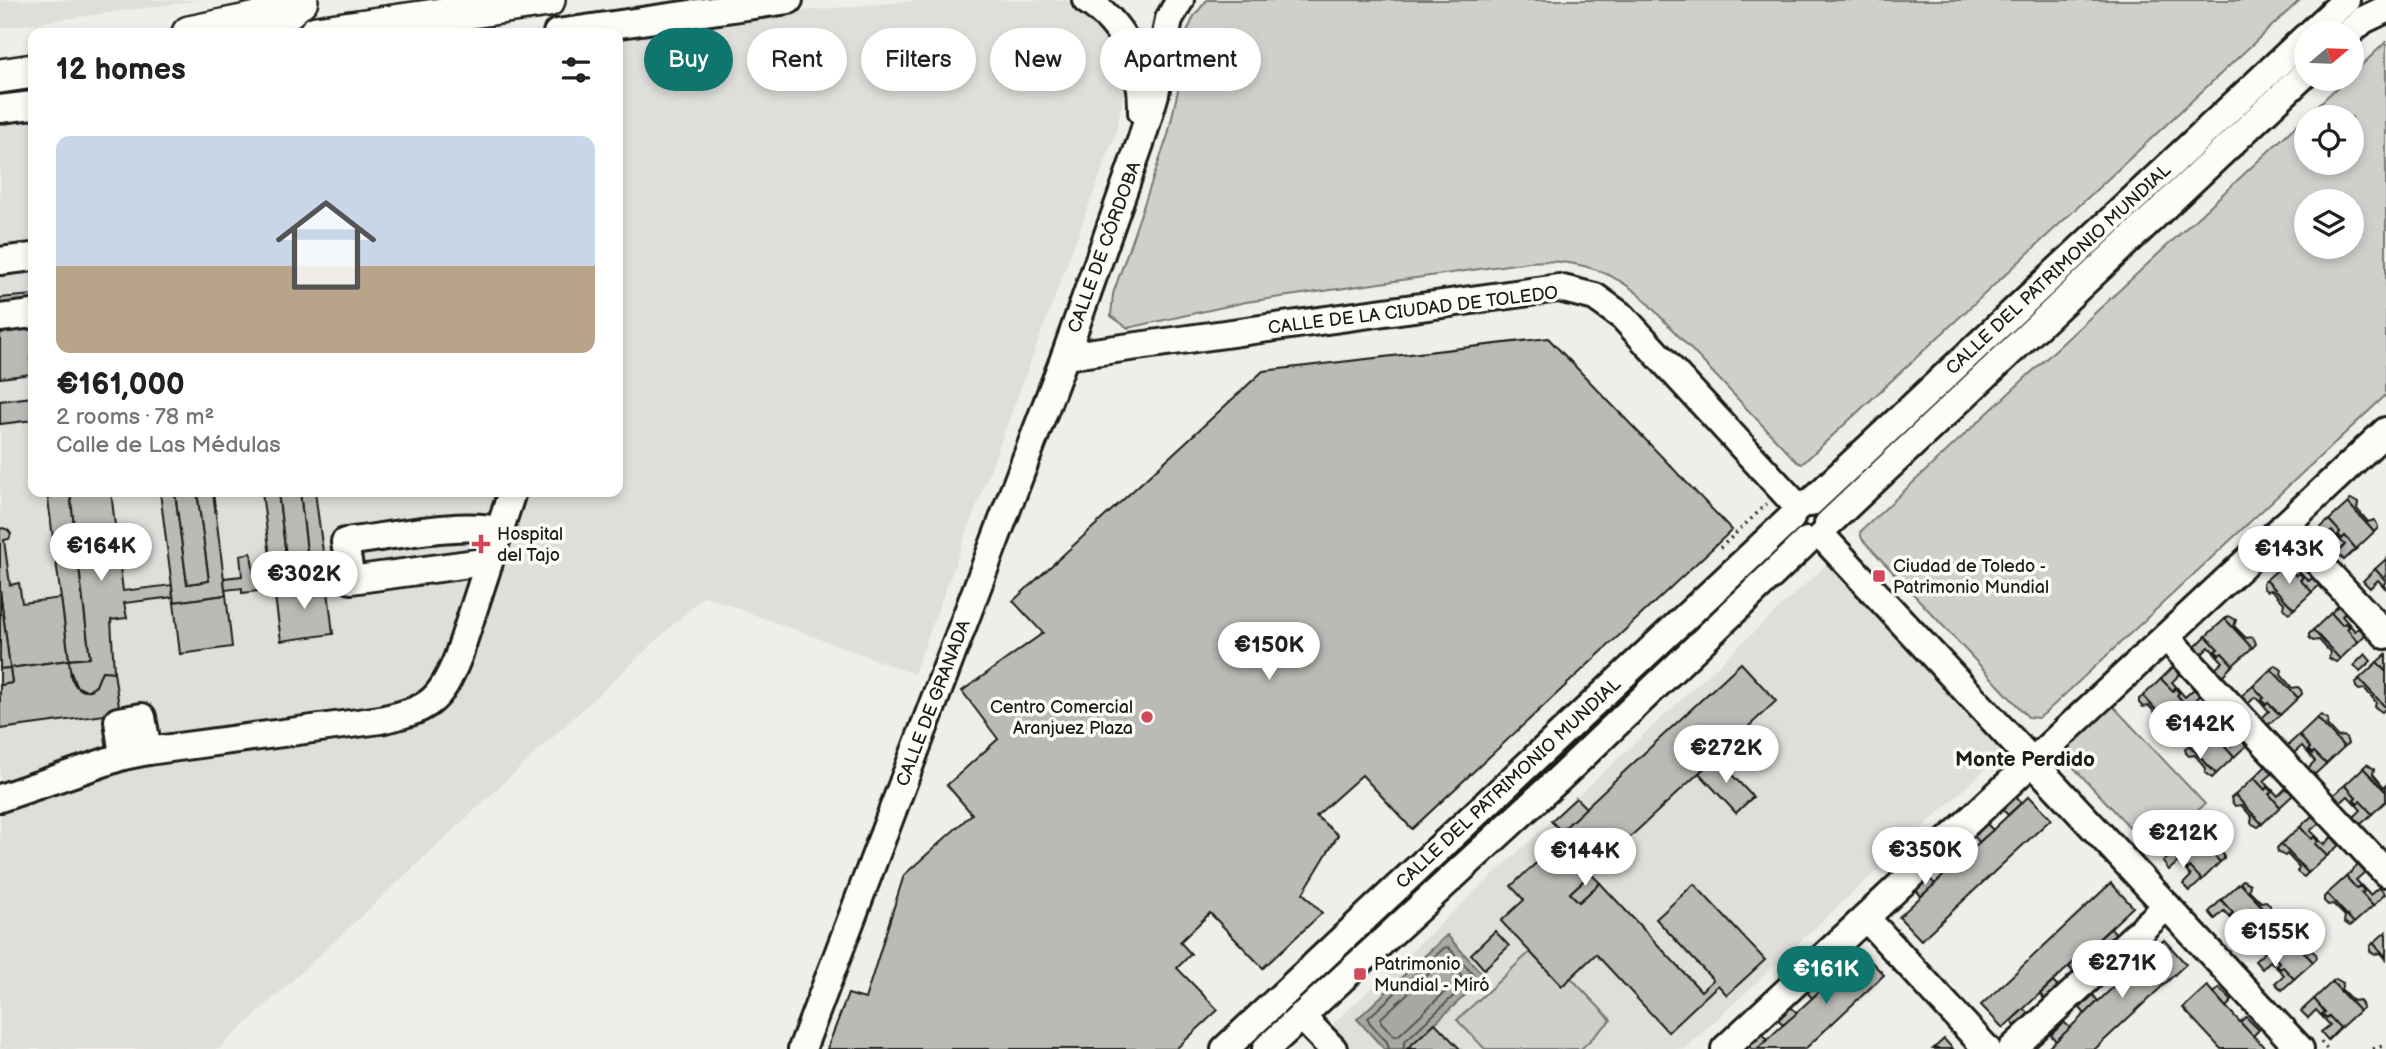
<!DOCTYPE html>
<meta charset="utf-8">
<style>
:root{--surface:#fff;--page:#f6f6f6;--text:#202124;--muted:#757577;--accent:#0f766e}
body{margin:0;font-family:"Balsamiq Sans",sans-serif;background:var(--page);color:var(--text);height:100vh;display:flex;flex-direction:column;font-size:26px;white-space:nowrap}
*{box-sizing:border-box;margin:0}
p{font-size:23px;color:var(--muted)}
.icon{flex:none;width:38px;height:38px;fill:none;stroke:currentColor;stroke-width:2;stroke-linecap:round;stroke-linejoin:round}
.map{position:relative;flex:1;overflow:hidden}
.panel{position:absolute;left:28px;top:28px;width:595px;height:469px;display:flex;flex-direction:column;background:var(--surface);border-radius:14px;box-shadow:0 4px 10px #0003}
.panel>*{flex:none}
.banner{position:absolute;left:644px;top:28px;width:665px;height:63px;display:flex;gap:14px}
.needle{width:46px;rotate:71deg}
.buttons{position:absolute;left:2294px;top:21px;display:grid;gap:14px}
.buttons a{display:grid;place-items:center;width:70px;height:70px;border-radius:50%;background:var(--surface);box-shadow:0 4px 10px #0003;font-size:35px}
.price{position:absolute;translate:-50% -60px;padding:0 16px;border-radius:24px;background:#fff;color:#222;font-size:23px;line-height:46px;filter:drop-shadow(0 2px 4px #0008)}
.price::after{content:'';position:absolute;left:50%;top:42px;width:21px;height:16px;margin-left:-10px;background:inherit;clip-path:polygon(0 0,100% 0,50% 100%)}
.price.current{background:var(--accent);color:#fff}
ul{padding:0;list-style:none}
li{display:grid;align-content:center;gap:14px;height:371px;padding:0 28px}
li span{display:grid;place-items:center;height:217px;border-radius:14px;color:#555}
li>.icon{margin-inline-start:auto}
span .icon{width:126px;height:126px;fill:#fffc;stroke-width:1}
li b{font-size:30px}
h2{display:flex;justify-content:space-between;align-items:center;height:84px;padding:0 28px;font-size:30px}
.pill{padding:0 24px;border-radius:32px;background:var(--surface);box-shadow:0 4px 10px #0003;font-size:24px;line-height:63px}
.pill.current{background:var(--accent);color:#fff}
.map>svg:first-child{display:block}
.built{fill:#e0deda}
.green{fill:#d0cfcc;stroke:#767674;stroke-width:2;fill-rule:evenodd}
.water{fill:#a8a7a3;stroke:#706f6d;stroke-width:2}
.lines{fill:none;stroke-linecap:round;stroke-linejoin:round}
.shore{stroke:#545452;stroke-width:2}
.building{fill:#bbbab6;stroke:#1c1c1c;stroke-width:2}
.minor-casing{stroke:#1c1c1c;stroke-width:32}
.major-casing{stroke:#1c1c1c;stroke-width:38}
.path{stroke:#1c1c1c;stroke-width:3.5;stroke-dasharray:2 5;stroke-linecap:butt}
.minor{stroke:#fdfcf7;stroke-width:26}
.major{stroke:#fdfcf7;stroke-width:33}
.poi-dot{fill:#d1495b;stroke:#fdfcf7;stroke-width:2.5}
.labels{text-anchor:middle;stroke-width:7;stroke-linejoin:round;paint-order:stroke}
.street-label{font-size:18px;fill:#1c1c1c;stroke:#fdfcf7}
.poi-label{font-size:18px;fill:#1c1c1c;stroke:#fdfcf7;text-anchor:start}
.quarter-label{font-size:21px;font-weight:bold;fill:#1c1c1c;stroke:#fdfcf7}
</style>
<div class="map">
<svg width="2386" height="1049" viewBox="0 0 2386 1049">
<rect width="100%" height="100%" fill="#f0eeea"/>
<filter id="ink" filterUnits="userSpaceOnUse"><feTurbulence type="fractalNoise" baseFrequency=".0143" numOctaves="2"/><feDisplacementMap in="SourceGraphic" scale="14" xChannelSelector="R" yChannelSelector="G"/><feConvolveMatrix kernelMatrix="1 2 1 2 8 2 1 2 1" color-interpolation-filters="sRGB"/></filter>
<g filter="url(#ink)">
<g class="built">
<path d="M0 0H202L0 28Z"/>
<path d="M923 0H1067L1111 33 1127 77 1116 133 914 674 704 596 219 1049H0V123L33 118V492H618V37L803 11Z"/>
<path d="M1828 563 2004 752 1685 1049H1350L1333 1030 1334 1023Z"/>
</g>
<g class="green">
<path d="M1207 0H2300L1802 464 1797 462 1641 296C1609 269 1571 258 1529 262L1246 302 1128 328 1111 316 1113 294 1168 135 1178 90 1186 34 1194 16Z"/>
<path d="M2386 42V395L2044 714 2038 718 2028 717 1862 539 1860 532 2346 79H2352V74ZM2352 117V163H2306V117ZM2306 201H2352V247H2306Z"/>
<path d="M2111 704 2205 804 2153 852 2063 756V749Z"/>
<path d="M1530 952 1562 986 1571 978 1611 1020 1581 1049H1485L1457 1020Z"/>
</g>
<path class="water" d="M1447 935 1485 977 1407 1049H1384L1357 1019Z"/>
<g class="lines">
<g class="shore">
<path d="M1444 960C1450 960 1461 971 1461 977L1398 1036H1394L1381 1022V1018Z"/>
<path d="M1389 1049 1387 1042 1369 1022 1368 1018 1444 948 1448 947 1473 974V978L1405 1041 1403 1049"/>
</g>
</g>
<g class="building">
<path d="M33 295V326L0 329V298Z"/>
<path d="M26 321H33V357H30L32 374 0 378V332L27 328Z"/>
<path d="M1548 338 1732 530 1412 829 1362 775 1316 816 1338 835 1303 893 1322 913 1263 968 1210 913 1180 942 1191 954 1177 968 1218 1010 1176 1049H827L848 994 865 999 904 875 972 814 947 785 998 739 962 691 1043 633 1013 601 1263 371Z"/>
<path d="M33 397V420L0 424V401Z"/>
<path d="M47 492H70L90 658 69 660Z"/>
<path d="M70 492H111L123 591 172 585 173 597 124 603 127 618 111 620 114 672 102 671 96 686 86 691 76 686 69 667V660L90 658Z"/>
<path d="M160 492H175L187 584 209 581 197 492H213L226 595 174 602Z"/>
<path d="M175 492H197L209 581 187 584Z"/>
<path d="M262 492H278L288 571 309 569 300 492H315L327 582 274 589Z"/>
<path d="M278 492H300L309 569 288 571Z"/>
<path d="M2351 499 2358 503 2357 509 2368 522 2374 520 2377 524 2378 528 2374 532 2348 503Z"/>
<path d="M2348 503 2374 532 2356 549 2345 536 2342 539 2338 535 2340 532 2329 520Z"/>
<path d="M2329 520 2340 532 2338 535 2342 539 2345 536 2356 549 2344 560 2337 553 2345 545 2332 531 2323 538 2317 531Z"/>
<path d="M3 528 8 530 11 534 9 539 4 540 10 585 19 583 22 603 61 598 69 660 10 668 0 590V529Z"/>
<path d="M2297 552 2304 559 2295 567 2309 581 2318 573 2324 581 2312 592 2300 580 2303 577 2299 573 2296 576 2285 563Z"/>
<path d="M251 553 254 575 272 572 274 584 257 586 258 591 242 593V588L225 590 224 578 242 576 240 555Z"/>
<path d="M2386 559V581L2375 569Z"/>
<path d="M2285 563 2296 576 2299 573 2303 577 2300 580 2312 592 2294 609 2266 580Z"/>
<path d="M2375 569 2386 581 2384 584 2386 589 2378 580 2370 588 2363 581Z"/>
<path d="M2266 580 2294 609 2289 613 2283 608 2284 603 2272 590 2267 591 2263 588V584Z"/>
<path d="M327 582 333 634 281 641 274 589Z"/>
<path d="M0 590 10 668 0 669Z"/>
<path d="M226 595 232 647 180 654 174 602Z"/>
<path d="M2343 601 2350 608 2342 616 2355 631 2364 623 2370 630 2358 642 2347 629 2349 627 2345 623 2342 625 2331 613Z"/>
<path d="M2331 613 2342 625 2345 623 2349 627 2347 629 2358 642 2340 659 2313 630Z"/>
<path d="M2229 616 2236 620 2234 626 2246 638 2252 637 2255 641 2256 644 2252 648 2225 619Z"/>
<path d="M2225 619 2252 648 2233 665 2222 653 2219 655 2215 651 2218 649 2206 636Z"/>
<path d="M2313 630 2340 659 2336 662 2329 658 2330 652 2319 640 2313 641 2309 637V634Z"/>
<path d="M2206 636 2218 649 2215 651 2219 655 2222 653 2233 665 2221 677 2214 670 2223 662 2209 647 2201 655 2194 648Z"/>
<path d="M2365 654 2371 661 2360 671 2354 665Z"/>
<path d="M2386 654V672L2377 662Z"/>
<path d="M69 660 71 678 76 686 83 691 90 690 96 686 102 671 114 672 120 713 0 729V685L12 683 10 668Z"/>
<path d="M2377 662 2386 672V708L2359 679Z"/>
<path d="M1741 663 1776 701 1570 893 1579 902 1600 883 1701 991 1713 980 1656 919 1694 884 1765 960 1727 995 1718 985 1668 1032 1596 954 1562 986 1501 921 1524 900 1511 886 1546 854 1541 849Z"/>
<path d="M2275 665 2282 670 2281 675 2292 688 2298 687 2301 690 2302 694 2298 698 2271 669Z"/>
<path d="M2173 667 2180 674 2172 682 2185 697 2194 689 2200 696 2188 708 2177 695 2179 693 2175 688 2173 691 2161 679Z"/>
<path d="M10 668 12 683 0 685V669Z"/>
<path d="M2271 669 2298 698 2280 715 2268 703 2266 705 2261 700 2264 698 2253 686Z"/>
<path d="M2161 679 2173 691 2175 688 2179 693 2177 695 2188 708 2170 725 2143 696Z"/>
<path d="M2359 679 2386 708 2382 712 2375 707 2376 702 2365 689 2359 690 2356 687 2355 683Z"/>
<path d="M2253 686 2264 698 2261 700 2266 705 2268 703 2280 715 2267 726 2261 719 2269 711 2255 697 2247 705 2240 697Z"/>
<path d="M2143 696 2170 725 2166 728 2159 724 2160 718 2149 706 2143 707 2139 703V699Z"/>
<path d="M2321 715 2328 719 2327 725 2338 737 2344 736 2347 740 2348 744 2344 747 2317 718Z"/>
<path d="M2220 717 2226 724 2218 732 2231 746 2240 738 2246 746 2234 757 2223 745 2225 742 2221 738 2219 740 2207 728Z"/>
<path d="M2317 718 2344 747 2326 764 2314 752 2312 754 2308 750 2310 748 2299 735Z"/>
<path d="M2207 728 2219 740 2221 738 2225 742 2223 745 2234 757 2216 774 2189 745Z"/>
<path d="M2299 735 2310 748 2308 750 2312 754 2314 752 2326 764 2313 776 2307 769 2315 761 2302 746 2293 754 2286 747Z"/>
<path d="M2189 745 2216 774 2212 778 2205 773 2206 768 2195 755 2189 756 2186 753 2185 749Z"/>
<path d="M1716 758 1753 797 1736 813 1699 773Z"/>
<path d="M2367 764 2374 769 2373 774 2384 787 2386 785V792L2363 768Z"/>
<path d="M2266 766 2273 773 2264 781 2278 796 2286 788 2293 795 2280 807 2269 794 2272 792 2267 787 2265 790 2254 778Z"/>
<path d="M2363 768 2386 792V801L2372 814 2360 801 2358 804 2354 799 2356 797 2345 785Z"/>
<path d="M2254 778 2265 790 2267 787 2272 792 2269 794 2280 807 2262 824 2235 795Z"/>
<path d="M2345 785 2356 797 2354 799 2358 804 2360 801 2372 814 2360 825 2353 818 2361 810 2348 796 2339 804 2332 796Z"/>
<path d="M2235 795 2262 824 2258 827 2251 823 2252 817 2241 805 2235 806 2232 802 2231 798Z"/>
<path d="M2029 796 2051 819 1921 940 1899 917Z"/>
<path d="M2016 797 2021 803 2008 815 2003 810Z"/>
<path d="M1576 798 1586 808 1561 831 1551 821Z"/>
<path d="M2312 816 2319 823 2310 831 2324 845 2332 837 2339 845 2327 856 2315 844 2318 841 2314 837 2311 839 2300 827Z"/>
<path d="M1987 824 1993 830 1979 842 1974 836Z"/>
<path d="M2300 827 2311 839 2314 837 2318 841 2315 844 2327 856 2308 873 2281 844Z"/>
<path d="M2197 830 2204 835 2203 840 2214 853 2220 852 2224 855V859L2220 862 2193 834Z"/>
<path d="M2193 834 2220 862 2202 880 2190 867 2188 870 2184 866 2187 863 2175 851Z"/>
<path d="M2281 844 2308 873 2304 877 2297 872 2299 867 2287 854 2285 856 2278 852 2277 848Z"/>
<path d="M1958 851 1964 857 1950 869 1945 863Z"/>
<path d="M2175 851 2187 863 2184 866 2188 870 2190 867 2202 880 2190 891 2183 884 2191 876 2178 862 2169 870 2163 862Z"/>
<path d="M2358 865 2365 872 2356 880 2370 895 2379 887 2385 894 2373 906 2361 893 2364 891 2360 886 2357 889 2346 877Z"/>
<path d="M1591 874 1600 883 1579 902 1570 893Z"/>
<path d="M2346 877 2357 889 2360 886 2364 891 2361 893 2373 906 2354 923 2327 894Z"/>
<path d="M1929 878 1935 884 1921 896 1916 890Z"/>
<path d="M2243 880 2250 884 2249 890 2261 902 2266 901 2270 905V909L2267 912 2240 883Z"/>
<path d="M2111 883 2133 907 2003 1028 1981 1005Z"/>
<path d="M2240 883 2267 912 2248 929 2237 917 2234 920 2230 915 2233 913 2221 900Z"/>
<path d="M2327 894 2354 923 2350 926 2344 922 2345 916 2333 904 2328 905 2324 901V897Z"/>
<path d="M2221 900 2233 913 2230 915 2234 920 2237 917 2248 929 2236 941 2229 933 2238 926 2224 911 2215 919 2209 912Z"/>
<path d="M2111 928 2116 934 2103 946 2098 940Z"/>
<path d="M2289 929 2297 934 2295 939 2307 952 2312 951 2316 954 2317 958 2313 962 2286 933Z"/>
<path d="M1495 931 1509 946 1484 969 1471 954Z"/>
<path d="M2386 932V957L2373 943Z"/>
<path d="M2286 933 2313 962 2294 979 2283 967 2280 969 2276 965 2279 962 2267 950Z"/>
<path d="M2164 940 2186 964 2095 1049H2047Z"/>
<path d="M2151 942 2156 947 2143 960 2137 954Z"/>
<path d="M2373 943 2386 957V960L2380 953 2374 954 2370 951V947Z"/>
<path d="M2267 950 2279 962 2276 965 2280 969 2283 967 2294 979 2282 990 2275 983 2284 975 2270 961 2262 969 2255 961Z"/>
<path d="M1862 952 1884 975 1805 1049H1757Z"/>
<path d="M1849 953 1854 959 1841 971 1836 965Z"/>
<path d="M2082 955 2088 961 2074 973 2069 967Z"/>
<path d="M2122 969 2127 974 2114 987 2109 981Z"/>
<path d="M2336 979 2343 983 2341 989 2353 1001 2359 1000 2362 1004 2363 1008 2359 1011 2332 982Z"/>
<path d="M1820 980 1825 986 1812 998 1807 992Z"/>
<path d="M2053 982 2059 988 2045 1000 2040 994Z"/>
<path d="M2332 982 2359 1011 2340 1028 2329 1016 2327 1018 2322 1014 2325 1012 2314 999Z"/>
<path d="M2207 986 2240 1022 2266 1049H2221L2183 1008Z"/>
<path d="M2219 988 2232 1001 2226 1007 2214 993Z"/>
<path d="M2093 995 2098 1001 2085 1014 2080 1008Z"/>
<path d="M2314 999 2325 1012 2322 1014 2327 1018 2329 1016 2340 1028 2328 1040 2321 1032 2330 1025 2316 1010 2308 1018 2301 1011Z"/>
<path d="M1791 1007 1797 1013 1783 1025 1778 1019Z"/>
<path d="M2024 1009 2030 1014 2016 1027 2011 1021Z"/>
<path d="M2246 1017 2259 1030 2253 1036 2240 1022Z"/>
<path d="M2064 1022 2070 1028 2056 1041 2051 1035Z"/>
<path d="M1435 1023 1460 1049H1407Z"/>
<path d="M1762 1034 1768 1039 1757 1049H1752L1749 1046Z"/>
<path d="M1944 1039 1953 1049H1933Z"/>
</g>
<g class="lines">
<defs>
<g id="minor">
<path d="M1086 0C1125 25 1143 66 1142 112"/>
<path d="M557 33 789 0"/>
<path d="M2311 33 2346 0"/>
<path d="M2349 33 2363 20 2386 9"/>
<path d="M0 109 33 105"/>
<path d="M0 261 33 257"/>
<path d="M0 318 33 314"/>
<path d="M1065 356 1559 288 1595 297 1623 317 1798 507"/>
<path d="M1810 503 2306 37"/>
<path d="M1828 524 2306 73"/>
<path d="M2284 526 2386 635"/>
<path d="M1822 536 2300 1049"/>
<path d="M488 564 476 563 351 580 345 542C382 538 466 520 499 531"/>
<path d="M2166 637 2386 873"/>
<path d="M123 756 118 721 142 717 148 751"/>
<path d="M0 798 123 756 148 751 380 720C428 710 440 702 458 657L512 492"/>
<path d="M1866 918 1987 1049"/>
<path d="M1301 1016 1333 1049"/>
<path d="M802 1049 1065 356 1142 138 1155 94 1169 19 1180 0"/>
<path d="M1225 1049 1791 518"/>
<path d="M1266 1049 1562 776 1807 541"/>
<path d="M1725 1049 2386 431"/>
<path d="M2012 1049 2167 906"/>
</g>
<g id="major">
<path d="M189 33 286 13 301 0"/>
<path d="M316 33 548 0"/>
<path d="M0 76 33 71"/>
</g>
</defs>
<use href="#minor" class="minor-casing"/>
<use href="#major" class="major-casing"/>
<g class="path">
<path d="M1720 548 1767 504"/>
<path d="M2321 1042 2327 1049"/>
<path d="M2373 1049 2386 1045"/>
</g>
<use href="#minor" class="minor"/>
<use href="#major" class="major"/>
</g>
</g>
<g class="poi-dot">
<path d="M477.5 533.5h7v7h7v7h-7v7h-7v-7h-7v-7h7z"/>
<rect x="1872" y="569" width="14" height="14" rx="3.5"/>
<circle cx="1147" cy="717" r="7"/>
<rect x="1353" y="967" width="14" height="14" rx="3.5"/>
</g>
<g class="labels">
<g class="street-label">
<text transform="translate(1104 247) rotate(-70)" y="6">CALLE DE CÓRDOBA</text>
<text transform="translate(2058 269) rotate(-43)" y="6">CALLE DEL PATRIMONIO MUNDIAL</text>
<text transform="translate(1413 310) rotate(-7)" y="6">CALLE DE LA CIUDAD DE TOLEDO</text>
<text transform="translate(933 703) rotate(-69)" y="6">CALLE DE GRANADA</text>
<text transform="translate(1508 783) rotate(-43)" y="6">CALLE DEL PATRIMONIO MUNDIAL</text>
</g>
<g class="poi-label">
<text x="497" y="540">Hospital<tspan x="497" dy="21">del Tajo</tspan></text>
<text x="1893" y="572">Ciudad de Toledo -<tspan x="1893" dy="21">Patrimonio Mundial</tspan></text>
<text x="1133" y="713" text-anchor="end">Centro Comercial<tspan x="1133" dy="21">Aranjuez Plaza</tspan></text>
<text x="1374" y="970">Patrimonio<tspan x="1374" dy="21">Mundial - Miró</tspan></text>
</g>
<g class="quarter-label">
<text x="2025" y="766">Monte Perdido</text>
</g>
</g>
</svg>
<div class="buttons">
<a><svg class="needle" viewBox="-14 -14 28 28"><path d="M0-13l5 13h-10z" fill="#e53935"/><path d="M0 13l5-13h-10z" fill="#757577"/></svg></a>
<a><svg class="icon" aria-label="locate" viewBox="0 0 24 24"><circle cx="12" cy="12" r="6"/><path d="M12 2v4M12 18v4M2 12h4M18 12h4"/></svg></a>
<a><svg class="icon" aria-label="layers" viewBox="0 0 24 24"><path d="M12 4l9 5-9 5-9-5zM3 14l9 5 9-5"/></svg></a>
</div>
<b class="price" style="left:101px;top:583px">€164K</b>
<b class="price" style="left:2289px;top:586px">€143K</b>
<b class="price" style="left:304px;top:611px">€302K</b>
<b class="price" style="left:1269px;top:682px">€150K</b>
<b class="price" style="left:2200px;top:761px">€142K</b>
<b class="price" style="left:1726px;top:785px">€272K</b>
<b class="price" style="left:2183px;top:870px">€212K</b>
<b class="price" style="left:1925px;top:887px">€350K</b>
<b class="price" style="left:1585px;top:888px">€144K</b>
<b class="price" style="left:2275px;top:969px">€155K</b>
<b class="price" style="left:2122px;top:1000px">€271K</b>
<b class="price current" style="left:1826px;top:1006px">€161K</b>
<div class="banner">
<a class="pill current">Buy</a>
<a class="pill">Rent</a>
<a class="pill">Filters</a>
<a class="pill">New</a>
<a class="pill">Apartment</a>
</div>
<section class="panel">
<h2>12 homes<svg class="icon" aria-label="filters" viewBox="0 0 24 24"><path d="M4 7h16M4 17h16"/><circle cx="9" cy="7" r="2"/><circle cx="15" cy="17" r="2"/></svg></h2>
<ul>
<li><span style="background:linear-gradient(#c9d6e8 60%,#b9a48a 0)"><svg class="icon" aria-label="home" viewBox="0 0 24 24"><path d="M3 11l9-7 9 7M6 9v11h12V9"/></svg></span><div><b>€161,000</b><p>2 rooms · 78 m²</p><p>Calle de Las Médulas</p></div></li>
</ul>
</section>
</div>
